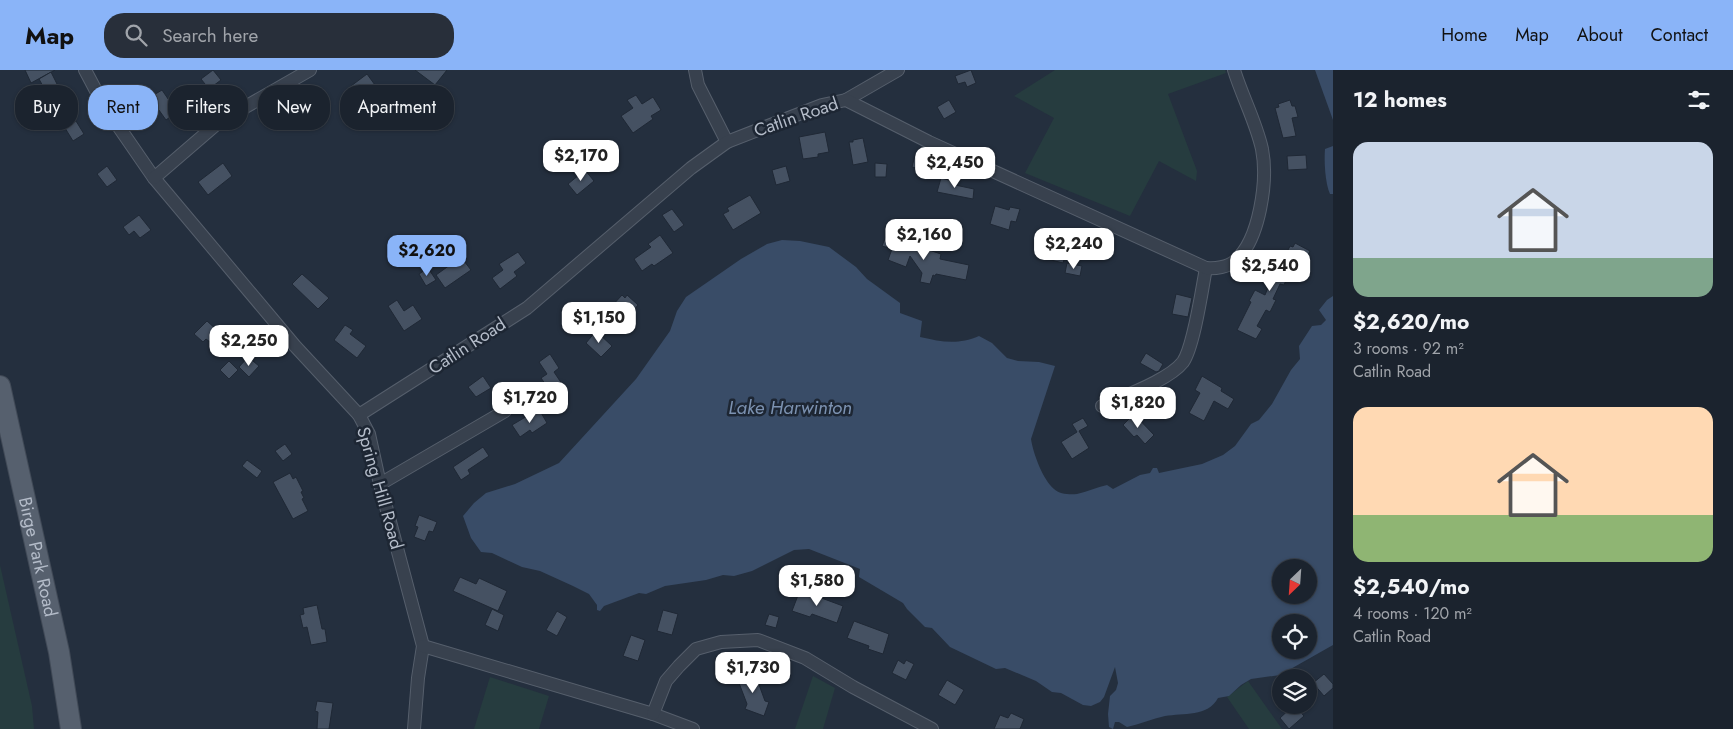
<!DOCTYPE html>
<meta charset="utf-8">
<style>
:root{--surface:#1b232e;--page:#282f3a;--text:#f1f3f6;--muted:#a0a4aa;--line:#39404a;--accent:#8ab4f8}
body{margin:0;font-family:Jost,sans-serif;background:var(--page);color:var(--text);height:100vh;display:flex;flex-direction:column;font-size:19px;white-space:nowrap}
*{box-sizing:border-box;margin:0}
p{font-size:16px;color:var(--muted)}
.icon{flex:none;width:28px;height:28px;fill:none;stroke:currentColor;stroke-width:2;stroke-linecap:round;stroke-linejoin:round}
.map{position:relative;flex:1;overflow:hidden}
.details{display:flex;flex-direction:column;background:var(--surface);width:400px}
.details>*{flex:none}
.banner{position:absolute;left:15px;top:15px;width:475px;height:45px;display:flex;gap:10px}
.needle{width:32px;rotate:205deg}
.fabs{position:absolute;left:1272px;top:489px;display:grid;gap:10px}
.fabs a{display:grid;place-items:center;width:45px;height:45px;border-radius:50%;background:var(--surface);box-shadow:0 1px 4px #0004,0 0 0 1px var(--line);font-size:25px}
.price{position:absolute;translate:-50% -42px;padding:0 11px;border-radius:10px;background:#fff;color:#222;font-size:16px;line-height:32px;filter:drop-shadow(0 1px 2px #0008)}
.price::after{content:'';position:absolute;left:50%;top:30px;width:15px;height:11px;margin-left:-8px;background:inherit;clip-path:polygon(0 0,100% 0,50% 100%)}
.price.current{background:var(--accent);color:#111}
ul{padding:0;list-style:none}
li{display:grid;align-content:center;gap:10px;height:265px;padding:0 20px}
li span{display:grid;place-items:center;height:155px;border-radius:15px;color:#555}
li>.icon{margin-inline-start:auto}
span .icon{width:90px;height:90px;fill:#fffc;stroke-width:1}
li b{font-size:21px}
h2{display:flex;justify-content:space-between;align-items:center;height:60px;padding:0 20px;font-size:21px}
.pill{padding:0 18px;border-radius:20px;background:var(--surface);box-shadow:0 1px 4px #0004,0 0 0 1px var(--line);font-size:18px;line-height:45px}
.pill.current{background:var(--accent);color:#111}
header{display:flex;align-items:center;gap:30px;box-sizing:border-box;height:70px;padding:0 25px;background:var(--accent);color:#111}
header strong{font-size:24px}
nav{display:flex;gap:28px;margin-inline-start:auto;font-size:18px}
.search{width:350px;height:45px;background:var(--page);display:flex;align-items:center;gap:12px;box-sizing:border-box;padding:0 18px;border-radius:20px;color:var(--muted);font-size:19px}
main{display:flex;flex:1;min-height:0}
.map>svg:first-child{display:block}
.green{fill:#263c3f}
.water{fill:#394c67;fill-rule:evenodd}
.building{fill:#455162;stroke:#1f2835}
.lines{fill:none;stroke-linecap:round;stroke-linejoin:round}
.street-casing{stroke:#565f6c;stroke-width:14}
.primary-casing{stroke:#414a57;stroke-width:22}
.street{stroke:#38414e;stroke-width:12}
.primary{stroke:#56606e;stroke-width:20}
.labels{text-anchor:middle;stroke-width:5;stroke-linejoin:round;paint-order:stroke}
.street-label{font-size:18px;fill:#b4bcc9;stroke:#1d2633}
.water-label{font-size:19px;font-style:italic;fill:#7c92b1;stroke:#1d2633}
</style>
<header>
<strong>Map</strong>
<div class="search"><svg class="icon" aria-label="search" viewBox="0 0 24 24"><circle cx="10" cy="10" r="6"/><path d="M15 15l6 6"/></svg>Search here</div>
<nav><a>Home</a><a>Map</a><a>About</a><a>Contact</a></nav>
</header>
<main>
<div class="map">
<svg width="1333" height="659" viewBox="0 0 1333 659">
<rect width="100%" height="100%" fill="#242f3e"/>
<g class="green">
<path d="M1055 0H1225L1226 3 1168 24 1197 101 1196 111 1159 91 1130 146 1025 103 1054 48 1014 26Z"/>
<path d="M0 495 32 636 34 659H0Z"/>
<path d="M813 606 835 618 823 659H795Z"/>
<path d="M490 607 549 626 539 659H474Z"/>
<path d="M1248 611 1282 659H1249L1227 627Z"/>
</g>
<g class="water">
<path d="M1315 0H1333V50Z"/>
<path d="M1333 76V124H1330C1325 113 1324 91 1325 79Z"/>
<path d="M782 170 800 171 829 177 856 197 867 209 900 233V243L922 251 920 267C942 272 958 275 979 266L992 273 1007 288 1018 291 1039 292 1055 296 1031 369C1033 383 1043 410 1054 419 1059 424 1070 425 1077 424 1087 422 1097 417 1107 415L1113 419 1140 405 1150 403 1153 398H1157L1159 403 1202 394 1223 385 1235 376 1251 354 1259 350 1272 334 1291 300 1300 289 1299 276 1312 256 1321 255 1326 250 1319 240 1327 230 1333 226V575L1280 605 1251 609 1241 615 1229 626 1218 628C1208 647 1183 643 1165 646 1152 649 1140 654 1127 657L1119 652H1115L1113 659 1109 657 1108 644 1110 626 1116 620 1118 613 1115 597 1104 627 1100 632 1091 636 1083 635 1061 623 1052 622 1036 611 1005 598 996 599 950 577 932 558 925 557 907 539 903 533 859 507 860 499 809 479 794 480 752 501 734 506 723 505 706 510 665 516 646 524 639 523 604 536 600 541 597 540V535L589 524 573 516 540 501 522 497 492 483 481 482 471 468 463 446 474 433 486 423 515 414 559 393 636 309 670 261 677 241 686 227 741 189 767 174ZM1281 498H1309V525H1281ZM1309 552V580H1281V552Z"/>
</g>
<g class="building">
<path d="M25 0H55L31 13Z"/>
<path d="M213 0 221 10 209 19 201 9Z"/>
<path d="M415 0H447L435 15Z"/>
<path d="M971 0 976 13 967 17 965 12 958 14 955 6Z"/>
<path d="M51 2 58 16 54 18 58 25 50 29 39 9Z"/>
<path d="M367 4 375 15 359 26 351 16Z"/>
<path d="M162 20 177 42 166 50 156 36 158 34 152 26Z"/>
<path d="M636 25 642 34 653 27 661 40 651 46 653 49 633 63 621 46 633 38 627 30Z"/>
<path d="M949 30 956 42 944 49 937 37Z"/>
<path d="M1290 30 1292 36H1295L1298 47 1292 48 1296 66 1283 68 1275 38 1279 37 1278 34Z"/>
<path d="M58 41 65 51 55 58 48 47Z"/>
<path d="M76 51 84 64 73 71 65 58Z"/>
<path d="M825 62 829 82 818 84V87L803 89 799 67Z"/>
<path d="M863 68 868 92 853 95 849 72H853V70Z"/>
<path d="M915 85 926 88 923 100 912 97Z"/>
<path d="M1306 85 1307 99 1288 100 1287 86Z"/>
<path d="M223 93 232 106 208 125 198 112Z"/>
<path d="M875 93 887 94 886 107H875Z"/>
<path d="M107 96 117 110 107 117 97 104Z"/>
<path d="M786 96 790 111 776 115 772 100Z"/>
<path d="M585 100 594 111 577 125 568 114Z"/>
<path d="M941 108 956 112 955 115 974 119 973 129 937 122Z"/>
<path d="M750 125 761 143 733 160 723 144 729 141 727 138Z"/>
<path d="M995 136 1009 140 1010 137 1020 139 1016 152 1011 151 1009 160 990 154Z"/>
<path d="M672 139 684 155 674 162 662 145Z"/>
<path d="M139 145 151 160 140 168 134 161 129 165 123 157Z"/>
<path d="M660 165 673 183 654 196 652 194 642 201 634 189 651 177 648 174Z"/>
<path d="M1051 165 1070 170 1063 193 1047 189 1048 185 1046 184Z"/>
<path d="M886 166 941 184 940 189 969 195 966 210 936 204 935 206 933 205 930 214 920 212 922 203 910 186 906 197 888 190 892 179 882 176Z"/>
<path d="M1295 173 1310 181 1303 195 1294 191 1284 215 1280 214 1273 229 1276 230 1270 242 1266 240 1257 256 1262 259 1256 269 1237 260 1251 232 1249 231 1255 220 1265 225 1278 193 1281 194 1290 176 1293 177Z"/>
<path d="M518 182 526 193 514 202 517 206 500 219 492 208 503 200 499 194Z"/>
<path d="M461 187 471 200 445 218 436 205Z"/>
<path d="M1067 193 1082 196 1080 206 1065 203Z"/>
<path d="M428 198 436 210 426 216 419 204Z"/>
<path d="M302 204 329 228 318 239 292 214Z"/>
<path d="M1176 224 1192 228 1188 247 1172 244Z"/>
<path d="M622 225 625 228 627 225 638 235 629 246 626 243 622 248 611 237Z"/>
<path d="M397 230 404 241 413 235 422 249 404 261 388 236Z"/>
<path d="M207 251 219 262 210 272 206 269 203 272 194 264Z"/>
<path d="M345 255 353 260 350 264 366 276 357 288 334 270Z"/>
<path d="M596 261 612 276 601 287 586 273Z"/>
<path d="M1146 283 1163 294 1159 301 1156 302 1140 293Z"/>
<path d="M550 284 559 298 554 302 562 314 551 322 541 308 547 304 539 292Z"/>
<path d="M248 287 259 296 249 307 239 297Z"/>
<path d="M229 291 238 300 229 309 220 300Z"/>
<path d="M483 306 491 318 476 327 468 317Z"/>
<path d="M1202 306 1222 318 1221 321 1234 329 1228 339 1214 331 1204 351 1189 343 1200 323 1195 320Z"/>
<path d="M1153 322 1160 328 1159 330 1161 332 1154 340 1145 331Z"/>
<path d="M540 341 547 353 532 363 530 360 520 367 512 355 534 342 535 344Z"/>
<path d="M1134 344 1154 365 1145 374 1137 365 1134 367 1123 355Z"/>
<path d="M1083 348 1088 356 1079 361 1089 378 1072 389 1061 372 1077 362 1072 354Z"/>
<path d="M285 374 292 384 283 391 275 381Z"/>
<path d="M483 377 489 386 468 400 470 404 461 410 453 397Z"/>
<path d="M247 390 262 401 257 408 242 396Z"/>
<path d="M290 403 293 409 296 407 303 421 301 422 304 428 302 429 308 441 293 449 273 412Z"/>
<path d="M419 445 437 452 433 462 429 461 425 471 414 467 418 457 415 456Z"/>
<path d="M460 507 476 514 479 508 507 521 498 541 453 521Z"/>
<path d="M800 520 843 536 837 553 812 544 810 547 792 541Z"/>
<path d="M317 535 322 559H325L327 572 311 575 307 557 303 558 300 545 304 544 303 538Z"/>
<path d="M492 539 504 545 498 561 485 555Z"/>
<path d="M663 540 678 544 672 565 657 561Z"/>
<path d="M557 541 567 547 557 566 546 560Z"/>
<path d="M769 544 779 547 776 558 765 555Z"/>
<path d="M854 551 889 564 883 584 868 579 869 576 847 568Z"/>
<path d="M631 565 645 570 638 591 623 586Z"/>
<path d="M898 590 904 594 906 590 914 594 906 610 892 603Z"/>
<path d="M754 601 765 631 769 632 764 646 745 639 747 634 739 613 742 612 740 606Z"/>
<path d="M1324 604 1333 614V618L1324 626 1313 613Z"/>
<path d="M947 610 964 620 955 635 938 625Z"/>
<path d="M317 631 333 633 329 659H317L318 642 315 641Z"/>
<path d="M1294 635 1304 646 1289 659 1280 648Z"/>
<path d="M1011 643 1024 649 1020 659H994L1000 645 1008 648Z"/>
</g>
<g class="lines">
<defs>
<g id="street">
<path d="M85 0 103 34 154 108 295 276 359 345 369 364 380 414 423 576 418 608 414 659"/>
<path d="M695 0 698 15 727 72"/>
<path d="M846 30 898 0"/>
<path d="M154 108 219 52 310 0"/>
<path d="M1102 336C1124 326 1169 310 1183 292 1194 276 1202 219 1206 198"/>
<path d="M359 345 527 238 691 98 727 72 822 35 846 30 929 72 1206 198C1215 199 1228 197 1235 191 1260 170 1268 110 1262 79 1256 52 1242 26 1234 0"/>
<path d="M380 414 505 341"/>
<path d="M423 576 653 644 693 659"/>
<path d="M653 644 666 611 679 596 696 579 721 572 758 570 805 588 853 617 932 659"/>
</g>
<g id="primary">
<path id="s1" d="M0 316 59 582 71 659"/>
</g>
</defs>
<use href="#street" class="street-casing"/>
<use href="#primary" class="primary-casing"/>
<use href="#street" class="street"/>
<use href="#primary" class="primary"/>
</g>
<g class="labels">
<g class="street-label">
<text transform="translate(796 47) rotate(-19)" y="6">Catlin Road</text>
<text transform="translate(467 276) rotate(-33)" y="6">Catlin Road</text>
<text transform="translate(380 418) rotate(74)" y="6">Spring Hill Road</text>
<text dy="6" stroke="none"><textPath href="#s1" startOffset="175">Birge Park Road</textPath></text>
</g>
<g class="water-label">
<text x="790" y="344">Lake Harwinton</text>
</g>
</g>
</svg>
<div class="fabs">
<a><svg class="needle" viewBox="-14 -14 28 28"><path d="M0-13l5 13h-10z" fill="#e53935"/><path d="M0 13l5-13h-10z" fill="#a0a4aa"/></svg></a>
<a><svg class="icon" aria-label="locate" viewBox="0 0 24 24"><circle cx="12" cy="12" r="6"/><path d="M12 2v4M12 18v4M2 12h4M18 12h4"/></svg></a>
<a><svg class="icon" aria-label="layers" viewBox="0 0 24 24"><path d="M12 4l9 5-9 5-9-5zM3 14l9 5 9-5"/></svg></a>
</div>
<b class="price" style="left:581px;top:112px">$2,170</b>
<b class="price" style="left:955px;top:119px">$2,450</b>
<b class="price" style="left:924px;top:191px">$2,160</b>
<b class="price" style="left:1074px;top:200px">$2,240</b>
<b class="price current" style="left:427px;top:207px">$2,620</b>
<b class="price" style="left:1270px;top:222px">$2,540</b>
<b class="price" style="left:599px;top:274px">$1,150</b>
<b class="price" style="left:249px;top:297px">$2,250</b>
<b class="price" style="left:530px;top:354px">$1,720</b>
<b class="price" style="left:1138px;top:359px">$1,820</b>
<b class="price" style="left:817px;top:537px">$1,580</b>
<b class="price" style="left:753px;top:624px">$1,730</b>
<div class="banner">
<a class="pill">Buy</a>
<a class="pill current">Rent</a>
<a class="pill">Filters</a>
<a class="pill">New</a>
<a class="pill">Apartment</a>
</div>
</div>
<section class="details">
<h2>12 homes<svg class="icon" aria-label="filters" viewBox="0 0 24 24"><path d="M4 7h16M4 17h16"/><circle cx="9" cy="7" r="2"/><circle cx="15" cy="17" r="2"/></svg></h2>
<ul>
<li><span style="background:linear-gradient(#c9d6e8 75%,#7fa58c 0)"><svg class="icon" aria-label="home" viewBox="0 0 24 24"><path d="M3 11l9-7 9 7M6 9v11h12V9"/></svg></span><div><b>$2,620/mo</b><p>3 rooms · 92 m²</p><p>Catlin Road</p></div></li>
<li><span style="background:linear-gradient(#ffd9b3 70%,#8fb573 0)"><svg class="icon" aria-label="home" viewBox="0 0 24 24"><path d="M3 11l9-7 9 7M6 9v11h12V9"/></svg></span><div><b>$2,540/mo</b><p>4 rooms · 120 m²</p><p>Catlin Road</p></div></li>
</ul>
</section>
</main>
